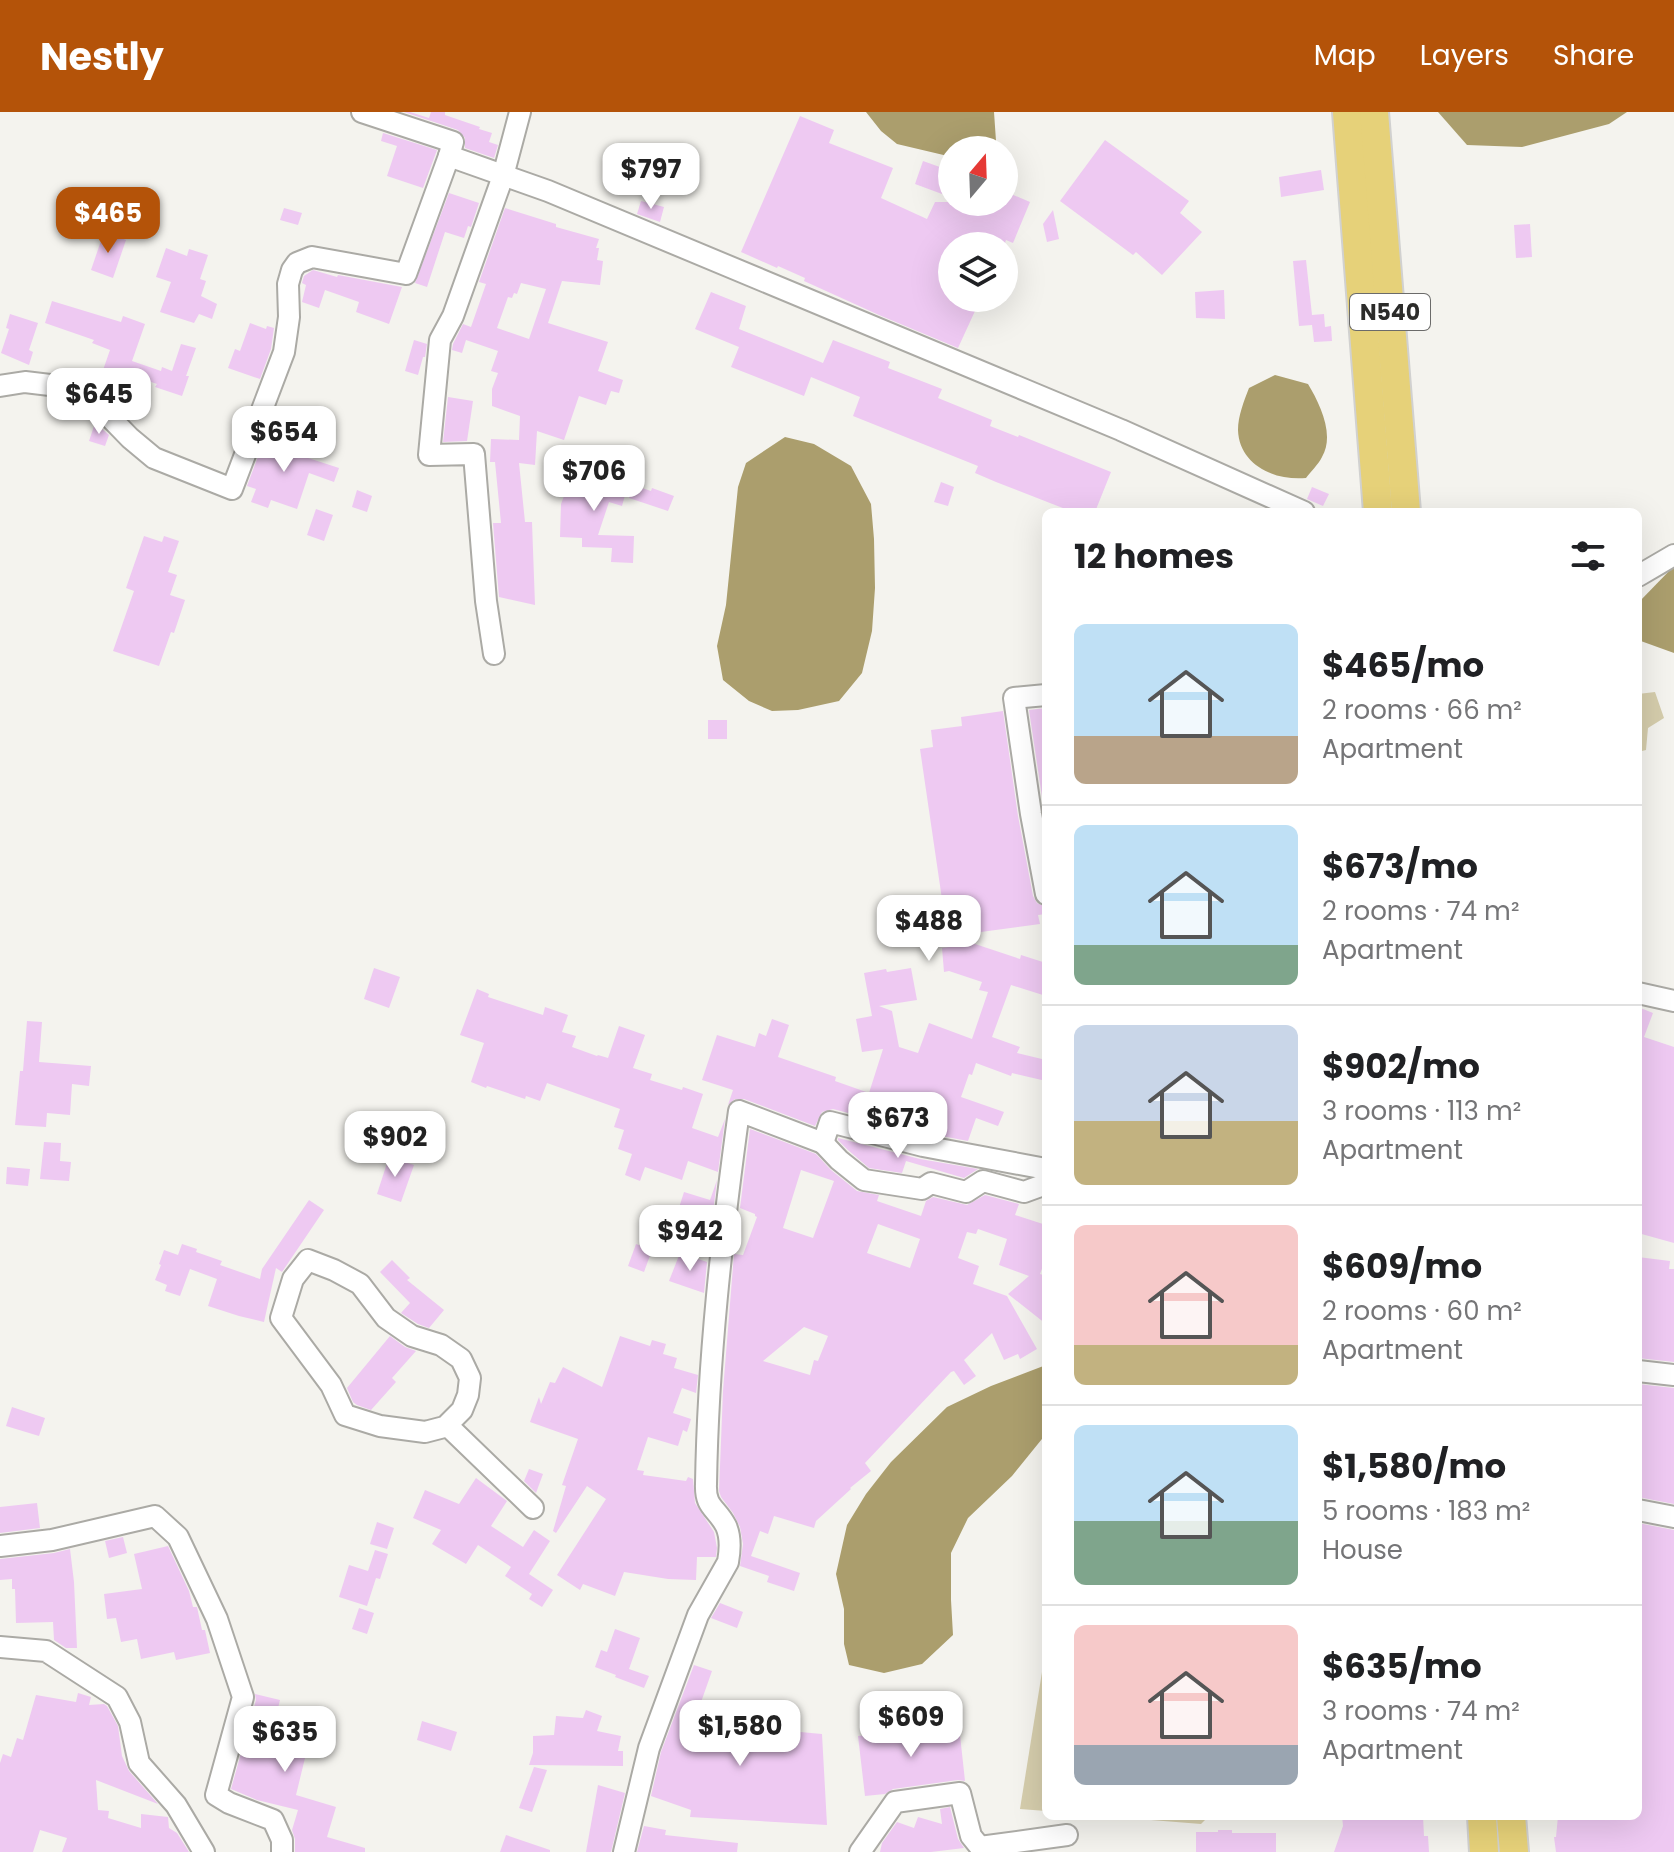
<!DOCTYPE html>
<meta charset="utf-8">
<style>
:root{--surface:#fff;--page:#f2f2f2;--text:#202124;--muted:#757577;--line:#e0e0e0;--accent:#b45309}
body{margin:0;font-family:Poppins,sans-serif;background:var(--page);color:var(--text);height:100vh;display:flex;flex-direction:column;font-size:30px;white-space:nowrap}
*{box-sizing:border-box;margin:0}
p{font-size:26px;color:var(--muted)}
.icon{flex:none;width:44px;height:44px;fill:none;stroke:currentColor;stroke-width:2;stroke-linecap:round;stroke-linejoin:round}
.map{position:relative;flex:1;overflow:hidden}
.details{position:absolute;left:1042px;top:396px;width:600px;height:1312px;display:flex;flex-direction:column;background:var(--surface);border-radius:12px;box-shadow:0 8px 32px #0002}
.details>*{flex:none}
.needle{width:52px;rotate:19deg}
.controls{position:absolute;left:938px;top:24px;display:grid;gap:16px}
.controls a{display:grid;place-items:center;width:80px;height:80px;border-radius:50%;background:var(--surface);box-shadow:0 8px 32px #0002;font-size:40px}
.price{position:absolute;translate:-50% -68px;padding:0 18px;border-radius:16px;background:#fff;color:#222;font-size:26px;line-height:52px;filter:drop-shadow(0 2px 4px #0008)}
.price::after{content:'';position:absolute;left:50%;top:48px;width:24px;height:18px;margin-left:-12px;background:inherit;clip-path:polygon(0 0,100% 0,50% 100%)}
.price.current{background:var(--accent);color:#fff}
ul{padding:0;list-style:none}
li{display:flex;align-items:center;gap:24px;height:200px;padding:0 32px}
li+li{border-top:2px solid var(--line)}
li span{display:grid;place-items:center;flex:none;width:224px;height:160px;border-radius:12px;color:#555}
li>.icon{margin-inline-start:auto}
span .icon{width:96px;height:96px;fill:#fffc;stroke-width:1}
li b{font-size:34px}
h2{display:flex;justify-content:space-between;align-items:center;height:96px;padding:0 32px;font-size:34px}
header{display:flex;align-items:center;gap:48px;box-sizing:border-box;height:112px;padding:0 40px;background:var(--accent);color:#fff}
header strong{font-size:38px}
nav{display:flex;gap:44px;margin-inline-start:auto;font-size:28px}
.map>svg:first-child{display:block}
.green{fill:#d5cdac}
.water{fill:#ab9e6d}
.building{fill:#eec9f2;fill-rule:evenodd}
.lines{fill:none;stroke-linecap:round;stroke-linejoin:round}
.minor-casing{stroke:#abaaa5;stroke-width:24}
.highway-casing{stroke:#d1d1d0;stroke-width:32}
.minor{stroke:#fff;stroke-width:20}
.highway{stroke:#e6d179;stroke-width:28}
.labels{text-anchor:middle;stroke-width:6;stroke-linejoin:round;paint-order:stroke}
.shield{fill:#fff;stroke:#6b6b6a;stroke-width:2}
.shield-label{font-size:22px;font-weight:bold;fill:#2c2c2a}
</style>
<header>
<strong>Nestly</strong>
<nav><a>Map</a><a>Layers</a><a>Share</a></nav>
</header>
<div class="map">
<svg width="1674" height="1740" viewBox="0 0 1674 1740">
<rect width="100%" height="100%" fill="#f4f3ee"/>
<g class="green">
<path d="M1655 580 1664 606 1648 616 1646 638 1638 640V582Z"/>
<path d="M1046 1535V1699L1020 1697Z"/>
<path d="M1101 1704H1209L1201 1712Z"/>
</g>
<g class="water">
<path d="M866 0H994L996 29 988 38H952V45L897 32 881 19Z"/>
<path d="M1438 0H1627L1609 12 1522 35 1467 33Z"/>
<path d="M1275 263 1308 272C1320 292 1335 323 1322 345 1318 353 1311 359 1306 366 1275 369 1239 353 1238 318 1238 304 1244 289 1249 276Z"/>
<path d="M785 325 814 332 851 354 871 392 874 427 875 476 872 519 862 561 839 589 798 598 772 599 749 589 723 568 717 534 726 493 738 375 746 351Z"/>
<path d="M1672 456 1674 457V541L1638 528V491Z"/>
<path d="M1046 1253V1322L1012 1364 968 1406 951 1441V1488L953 1523 922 1552 884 1561 849 1553 844 1532V1497L836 1462 847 1413 866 1382 891 1350 947 1295 991 1274Z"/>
</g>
<g class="building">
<path d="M404 0H410L429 6 431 0H445V3L480 15 479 17 492 21 489 30 498 33 494 46 465 36V26L458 18Z"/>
<path d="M800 4 834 18 829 31 893 56 881 86 927 107 935 90H1004V79L1030 90 1013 131 1006 128 1004 134H952V186H981L958 236 879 203 804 169 805 166 778 154 777 156 741 140Z"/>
<path d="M383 21 437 38 423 76 387 64 397 34 381 29Z"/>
<path d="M1105 28 1189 89 1180 101 1202 120 1162 163 1136 140 1133 143 1060 89Z"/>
<path d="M923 49 951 59 942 82 915 72Z"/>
<path d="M1321 58 1324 78 1281 85 1279 65Z"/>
<path d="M449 81 479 91 471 115 468 114 464 126 445 120 427 175 415 171Z"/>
<path d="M641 89 664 95 660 110 637 102Z"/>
<path d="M284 96 302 101 298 113 280 108Z"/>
<path d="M505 96 556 112V115L599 127 596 136H599L597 148 603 149 600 173 562 169 548 211 608 230 598 259 623 268 619 281 611 279 606 293 579 284 564 328 537 319 535 353 519 351 525 410H532L535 493 499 485 493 411H501L495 350H490L491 327 519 328 520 304 492 294V277L498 261 491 259 498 239 466 228 462 241 452 238 453 232 463 212 471 215 486 172 479 170ZM521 171 546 177 529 227 497 216 508 185 512 186 514 181 517 182Z"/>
<path d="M1053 98 1059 127 1047 130 1043 112Z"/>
<path d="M1530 112 1532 145 1516 146 1514 113Z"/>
<path d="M104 120 126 128 113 166 91 158Z"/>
<path d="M166 136 187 144 189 137 208 143 200 167 206 169 201 184 217 192 212 207 199 202 194 211 160 200 171 170 156 165Z"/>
<path d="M1306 148 1312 203 1324 202 1325 215 1331 214 1332 229 1314 230 1312 213 1299 214 1293 149Z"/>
<path d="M313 158 337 165 338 163 402 175 389 212 356 200 359 190 325 178 319 196 302 190 306 173 302 171 304 164Z"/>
<path d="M1224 178 1225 207 1196 206 1195 180Z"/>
<path d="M711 180 746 194 739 217 823 251 833 228 890 250 888 256 942 277 938 286 992 308 990 314 1018 325 1019 323 1111 360 1095 400H1073L996 370 975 361 978 354 853 304 860 285 811 265 804 284 731 255 739 235 695 217Z"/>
<path d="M52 189 121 210 123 204 145 212 132 249 161 259 162 255 172 259 181 232 196 236 186 264H189L182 284 155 275 157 272 119 259 117 266 102 261 110 238 92 231 94 228 45 211Z"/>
<path d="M10 202 38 211 29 238 33 240 29 253 1 241 9 217 6 216Z"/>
<path d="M250 211 266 217 267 214 274 216 271 237 260 267 228 256 235 237 240 239Z"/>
<path d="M414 228 427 232 425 245H423L418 263 405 259Z"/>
<path d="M448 285 473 289 467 329 443 330Z"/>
<path d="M95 311 109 323 105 334 89 329Z"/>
<path d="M265 326 303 339 302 344 339 356 334 370 309 361 297 397 271 388 268 396 251 390 256 377 247 374Z"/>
<path d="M579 350 598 356 594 366 627 376 622 394 609 390 598 423 634 424 633 451 611 450 612 436 582 435V426L560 425 561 392 567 376 570 377Z"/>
<path d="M941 370 954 375 948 394 934 390Z"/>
<path d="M633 373 651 379 652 376 674 384 668 399 629 386Z"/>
<path d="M1312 375 1329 382 1323 394 1307 387Z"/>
<path d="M357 378 372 384 367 400 352 395Z"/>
<path d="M316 397 333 403 324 429 307 423Z"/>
<path d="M144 424 162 430 164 424 179 429 168 460 177 463 170 483 185 488 174 521 171 520 159 554 113 539 134 479 126 476Z"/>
<path d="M1046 596V711L1029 598Z"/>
<path d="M1003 599 1018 704 1033 784 1037 791 1046 795V802L1038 803 1040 812 951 824 1020 847 1021 843 1046 851V884L1011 873 992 925 1020 935 1017 941 1046 948V969L1012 961 1011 964 976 951 972 963 969 962 961 985 1004 1000 998 1014 976 1006 968 1029 926 1021 833 997 822 1000 815 1014 744 987H735L728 993 733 978 702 968 717 923 755 935 759 921 766 924 772 907 789 913 778 945 836 965 835 969 869 981 883 937 862 940 856 907 872 904 864 861 886 857 887 860 911 856 917 888 879 894 892 899 899 935 918 941 929 911 972 927 988 880 979 878 982 870 949 859 944 860 942 836 949 835 920 637 933 635 931 618 962 614 961 605Z"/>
<rect x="708" y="608" width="19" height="19"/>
<path d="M374 856 400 865 389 896 364 887Z"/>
<path d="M477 877 489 882 488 885 543 903 545 895 568 903 562 920 576 924 572 935 597 944 598 943 608 946 619 914 645 923 633 956 652 962 650 968 682 978 683 975 703 982 692 1016 718 1025 725 1007 718 1060 688 1049 682 1068 645 1055 640 1069 625 1063 632 1042 618 1037 624 1018 614 1015 620 997 547 971 540 989 526 984 525 987 487 974 486 976 471 970 484 931 460 923Z"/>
<path d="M1638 895 1653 901 1644 925 1674 935V1131L1638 1121Z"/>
<path d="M27 909 42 910 39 950 91 954 89 974 72 972 70 1003 47 1001 46 1015 15 1013 20 959H23Z"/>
<path d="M750 1017 816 1042 831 1058 857 1079 879 1083 877 1089 921 1104 926 1089 933 1085 967 1093 985 1083 1019 1092 1015 1103 1046 1113V1146L1040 1162 1046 1164V1212L1008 1182 1029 1164 999 1153 1007 1127 978 1117 976 1122 967 1120 958 1146 979 1154 973 1172 1007 1184 1037 1237 1020 1247 1018 1242 1004 1248 992 1221 964 1248 976 1264 964 1273 954 1259 951 1260 865 1351 871 1359 850 1376 851 1377 816 1409 814 1416 774 1404 768 1422 760 1419 751 1444 800 1461 794 1479 767 1470 769 1464 740 1454 743 1432 740 1415 733 1401 721 1385 719 1379 723 1279 734 1142 743 1143 757 1105 755 1104V1102L740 1096ZM801 1058 834 1069 813 1126 783 1116ZM878 1112 920 1127 910 1156 867 1141ZM804 1215 828 1224 818 1249 814 1248 810 1263 763 1249Z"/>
<path d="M838 1026 920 1047 978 1057 964 1066 906 1049 902 1061 869 1056 848 1038 838 1028Z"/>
<path d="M44 1030 61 1031 60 1049 71 1050 69 1069 40 1067Z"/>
<path d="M389 1045 414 1053 401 1090 377 1082Z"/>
<path d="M7 1055 30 1057 28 1074 6 1072Z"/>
<path d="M717 1068 710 1125 697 1120 690 1143 672 1137 684 1104 677 1102 684 1080 710 1088Z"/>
<path d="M309 1088 324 1098 282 1160 276 1156 264 1210 239 1204 208 1194 217 1167 190 1157 180 1184 165 1179 167 1173 155 1168 161 1153 159 1152 164 1138 178 1143 182 1132 197 1137 196 1140 222 1149 220 1153 260 1167 262 1157Z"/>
<path d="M636 1132 652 1138 644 1160 628 1154Z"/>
<path d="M680 1141 707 1150 704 1181 669 1169Z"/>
<path d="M1638 1145 1670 1149 1669 1157H1674V1250L1638 1246Z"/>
<path d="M392 1148 410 1166 407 1168 444 1198 429 1216 418 1212 401 1201 410 1191 380 1160Z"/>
<path d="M390 1224 405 1235 416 1239 392 1266 396 1270 371 1298 357 1293 353 1290 347 1276Z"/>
<path d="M620 1224 650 1234 652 1228 666 1232 663 1242 677 1246 674 1256 698 1263 696 1281 682 1276 673 1301 691 1307 687 1320 683 1318 678 1334 648 1325 637 1358 644 1359 643 1363 686 1369 688 1365 693 1367 695 1391 714 1420 717 1436 716 1445H697L696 1468 668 1467 624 1460 615 1484 583 1472 580 1478 557 1463 606 1387 587 1374 556 1421 553 1419 566 1374 562 1373 578 1327 530 1310 539 1285 541 1292 550 1270 555 1271 563 1255 602 1275Z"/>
<path d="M1638 1272 1674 1276V1392L1638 1385Z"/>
<path d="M12 1295 45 1306 39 1324 6 1314Z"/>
<path d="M529 1357 543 1362 536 1381 524 1369Z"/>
<path d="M476 1366 507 1389 491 1414 523 1435 534 1418 550 1429 529 1462 553 1478 542 1495 529 1487 532 1482 505 1464 511 1455 478 1433 466 1452 432 1432 441 1418 413 1406 425 1378 459 1392Z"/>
<path d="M37 1391 40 1416 0 1421V1395Z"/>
<path d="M377 1410 394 1416 387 1437 370 1432Z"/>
<path d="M1638 1411 1674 1418V1740H1556L1554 1725H1556L1558 1704H1638Z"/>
<path d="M123 1425 127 1441 109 1446 105 1429Z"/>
<path d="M168 1434 189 1479 193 1495H197L202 1518H205L210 1541 176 1548 174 1540 141 1547 137 1527 121 1530 116 1506 107 1507 104 1482 142 1477 134 1442Z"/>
<path d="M70 1437 74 1470 77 1536H66L54 1528 53 1510 16 1511 15 1477H12V1467L0 1468V1447L54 1441Z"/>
<path d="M375 1438 388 1442 380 1467 376 1466 367 1494 339 1485 349 1453 368 1459Z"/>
<path d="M720 1491 743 1500 737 1516 711 1506Z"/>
<path d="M359 1496 374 1501 367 1522 352 1517Z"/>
<path d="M615 1517 640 1526 629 1557 649 1564 644 1576 615 1565 616 1563 595 1555 601 1538 607 1540Z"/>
<path d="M694 1553 712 1559 694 1610 822 1622 827 1713 690 1705 691 1698 651 1684 661 1640Z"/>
<path d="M78 1581 91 1585 89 1593 104 1592 107 1594 118 1614 122 1644 129 1659 158 1692 96 1668 98 1698 109 1699 108 1706 141 1716V1702L168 1705 169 1716 177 1721 189 1740H62L67 1726 40 1718 33 1740H0V1651L3 1642 11 1645 17 1626 23 1628 36 1583 76 1590Z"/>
<path d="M255 1582 280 1588 278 1596 315 1605 296 1683 336 1695 327 1725 365 1736V1740H295V1727L292 1718 298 1698 257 1688 231 1677 256 1588Z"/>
<path d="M586 1598 602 1604 597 1619 621 1624 618 1639H623V1654L529 1653 533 1641V1624L554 1623 556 1604 583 1606Z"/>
<path d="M422 1609 457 1620 451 1639 417 1628Z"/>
<path d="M959 1614 965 1669 958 1668 893 1677 885 1682 865 1684 858 1624Z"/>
<path d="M534 1655 547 1658 532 1700 519 1696Z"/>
<path d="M598 1673 625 1681 611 1740H586Z"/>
<path d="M950 1695 958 1727 964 1736 931 1740H880L882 1731 897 1710 914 1716 918 1705 942 1712 940 1697Z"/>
<path d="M1342 1704H1423L1424 1724H1428L1429 1740H1334L1343 1714Z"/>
<path d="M644 1714 666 1718 665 1723 738 1731 737 1740H637Z"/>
<path d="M1218 1718H1232V1721H1276V1740H1196V1720H1218Z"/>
<path d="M506 1723 550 1738V1740H500Z"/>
</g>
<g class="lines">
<defs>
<g id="minor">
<path d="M362 0 453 30 449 44 548 79 1121 318 1304 400"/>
<path d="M0 274 25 270 50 273 93 288 130 326 154 346 232 377 284 240 289 205 288 172 292 158 297 151 312 145 406 162 449 44"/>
<path d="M1638 464 1674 443"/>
<path d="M494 542 486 489 474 342 429 343 440 228 453 204 503 64 520 0"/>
<path d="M1046 583 1014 586 1031 702 1046 782"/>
<path d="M1638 881 1674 889"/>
<path d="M823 1031 839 1048 864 1068 922 1077 931 1071 966 1080 983 1069 1024 1080 1046 1072"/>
<path d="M1638 1259 1674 1263"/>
<path d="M446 1314 462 1298 468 1283 470 1266 461 1247 441 1233 412 1224 386 1206 360 1172 334 1158 308 1148 293 1167 281 1206 331 1273 345 1303 380 1314 425 1320 448 1314 533 1396"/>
<path d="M1638 1398 1674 1405"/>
<path d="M0 1434 52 1428 155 1404 178 1425 217 1507 243 1585 216 1683 229 1691 273 1708 282 1728V1740"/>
<path d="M0 1535 46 1539 117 1585 130 1610 139 1651 176 1693 204 1740"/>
<path d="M624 1740 649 1636 698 1503 728 1450C730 1439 731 1425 726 1414 716 1395 705 1396 706 1372 708 1247 722 1123 739 999L823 1031 830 1010 923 1034 1046 1057"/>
<path d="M860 1740 895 1690 960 1681 971 1724 980 1735 1067 1723"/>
</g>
<g id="highway">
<path d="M1347 0 1378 400"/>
<path d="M1374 0 1406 400"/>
<path d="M1482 1704 1484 1740"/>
<path d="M1511 1704 1514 1740"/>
</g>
</defs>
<use href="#minor" class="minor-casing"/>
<use href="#highway" class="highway-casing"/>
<use href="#minor" class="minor"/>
<use href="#highway" class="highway"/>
</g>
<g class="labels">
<rect class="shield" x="1350" y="182" width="80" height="36" rx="6"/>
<g class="shield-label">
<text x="1390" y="208">N540</text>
</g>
</g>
</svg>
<div class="controls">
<a><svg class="needle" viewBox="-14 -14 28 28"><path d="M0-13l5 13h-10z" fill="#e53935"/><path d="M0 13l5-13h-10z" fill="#757577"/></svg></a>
<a><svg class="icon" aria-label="layers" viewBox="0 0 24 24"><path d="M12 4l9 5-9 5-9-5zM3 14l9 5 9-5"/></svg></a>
</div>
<b class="price" style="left:651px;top:99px">$797</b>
<b class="price current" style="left:108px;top:143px">$465</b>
<b class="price" style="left:99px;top:324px">$645</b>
<b class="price" style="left:284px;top:362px">$654</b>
<b class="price" style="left:594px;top:401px">$706</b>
<b class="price" style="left:929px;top:851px">$488</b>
<b class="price" style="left:898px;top:1048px">$673</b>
<b class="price" style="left:395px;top:1067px">$902</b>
<b class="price" style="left:690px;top:1161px">$942</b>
<b class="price" style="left:911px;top:1647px">$609</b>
<b class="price" style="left:740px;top:1656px">$1,580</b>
<b class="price" style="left:285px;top:1662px">$635</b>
<section class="details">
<h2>12 homes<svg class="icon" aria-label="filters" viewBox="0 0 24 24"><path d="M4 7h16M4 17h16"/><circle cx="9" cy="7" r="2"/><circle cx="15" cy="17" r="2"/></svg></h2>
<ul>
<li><span style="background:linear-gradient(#bfe0f5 70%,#b9a48a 0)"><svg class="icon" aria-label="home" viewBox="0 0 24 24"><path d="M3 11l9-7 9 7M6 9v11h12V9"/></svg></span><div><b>$465/mo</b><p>2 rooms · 66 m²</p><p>Apartment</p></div></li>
<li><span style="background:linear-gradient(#bfe0f5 75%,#7fa58c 0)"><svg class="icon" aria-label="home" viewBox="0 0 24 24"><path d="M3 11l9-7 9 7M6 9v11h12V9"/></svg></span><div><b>$673/mo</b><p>2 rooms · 74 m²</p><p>Apartment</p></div></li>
<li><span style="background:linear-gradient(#c9d6e8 60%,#c2b280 0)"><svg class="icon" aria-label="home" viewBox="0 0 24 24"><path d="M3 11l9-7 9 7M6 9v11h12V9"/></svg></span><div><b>$902/mo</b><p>3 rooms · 113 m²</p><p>Apartment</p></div></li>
<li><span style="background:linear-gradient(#f6c9c9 75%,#c2b280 0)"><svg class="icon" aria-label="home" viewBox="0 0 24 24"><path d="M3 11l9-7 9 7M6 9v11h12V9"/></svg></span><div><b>$609/mo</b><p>2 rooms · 60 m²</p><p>Apartment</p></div></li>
<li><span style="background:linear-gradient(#bfe0f5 60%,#7fa58c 0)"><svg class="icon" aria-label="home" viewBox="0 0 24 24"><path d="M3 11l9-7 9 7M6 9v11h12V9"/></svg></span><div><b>$1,580/mo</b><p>5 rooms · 183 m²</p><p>House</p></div></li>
<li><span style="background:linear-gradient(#f6c9c9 75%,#9aa5b1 0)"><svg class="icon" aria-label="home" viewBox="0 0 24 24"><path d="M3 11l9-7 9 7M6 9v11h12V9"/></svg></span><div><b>$635/mo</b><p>3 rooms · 74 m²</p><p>Apartment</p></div></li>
</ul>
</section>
</div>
